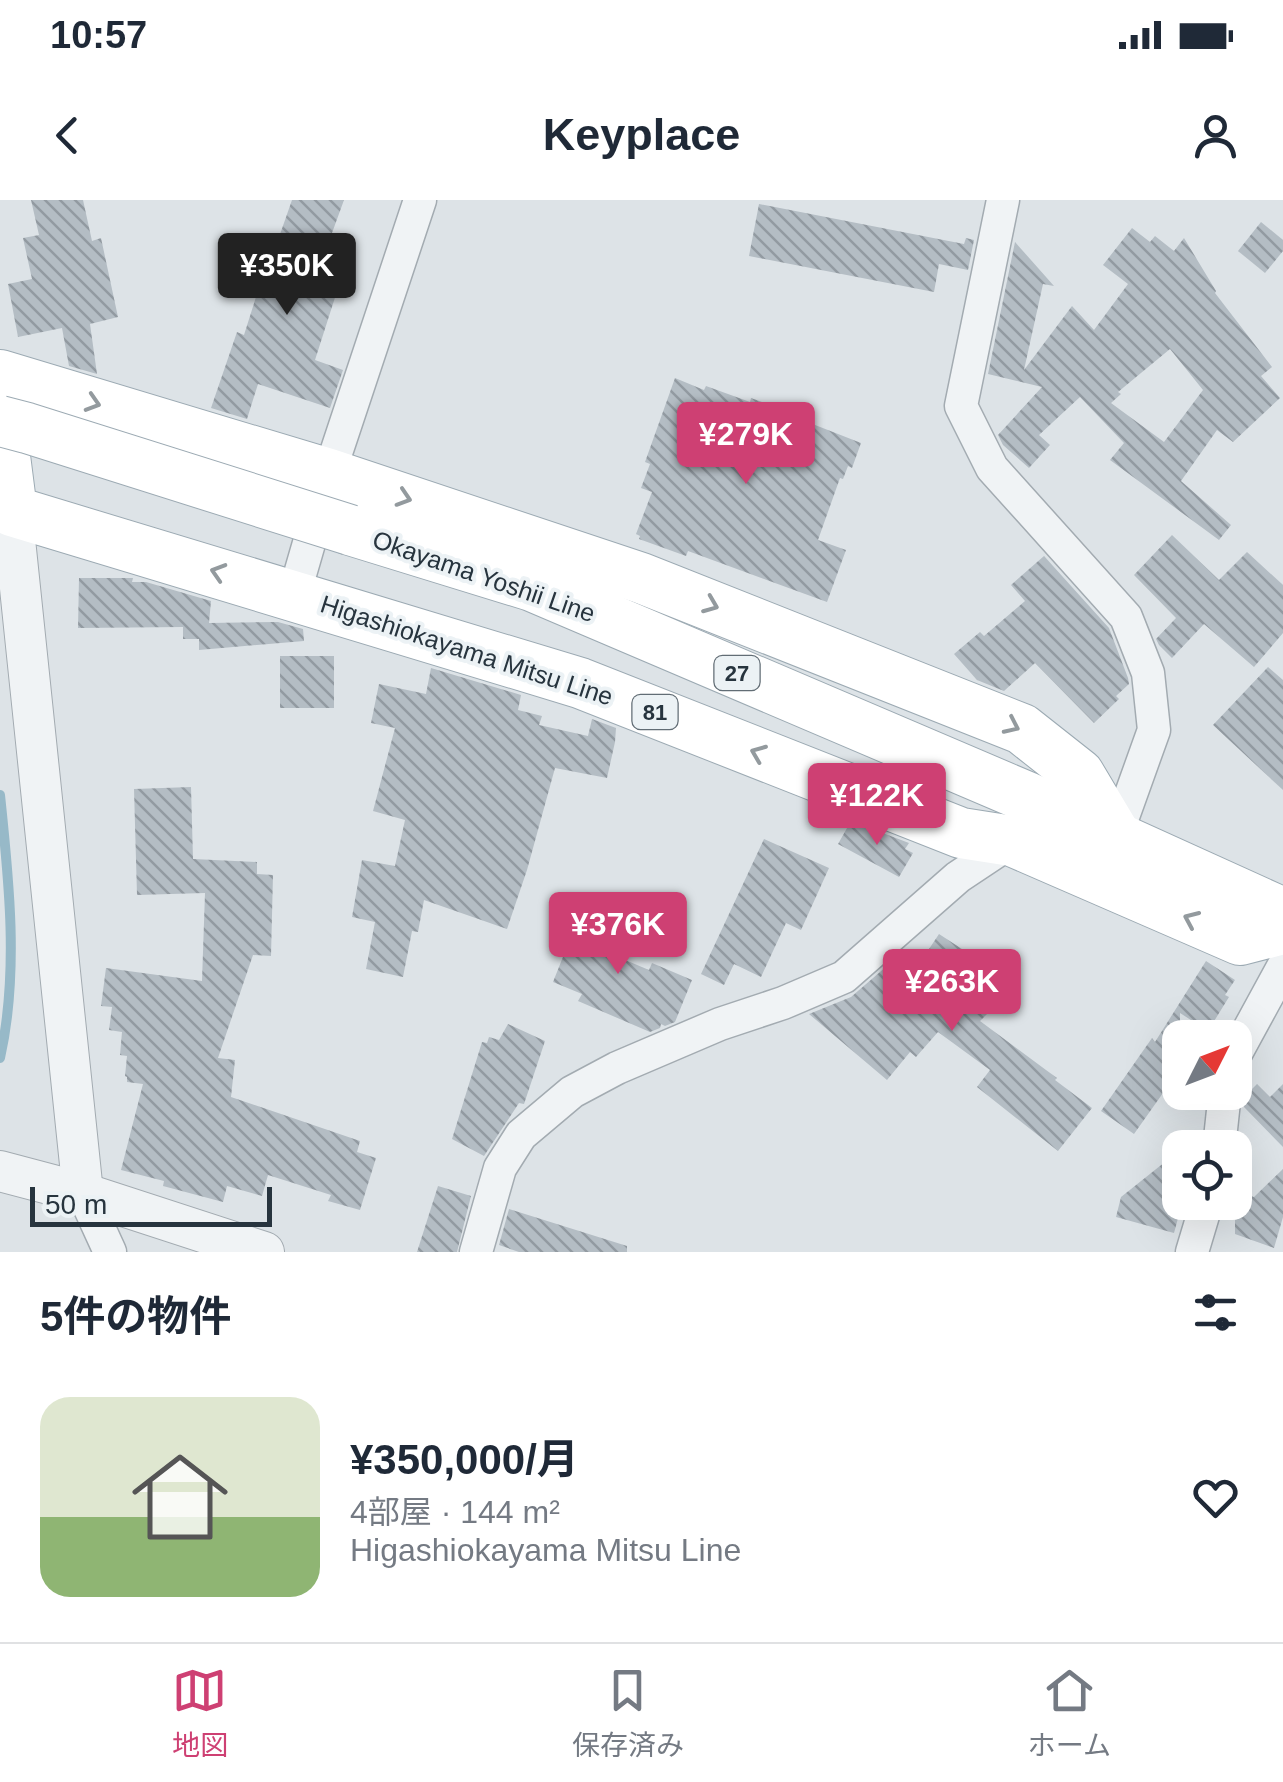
<!DOCTYPE html>
<html lang="ja">
<meta charset="utf-8">
<style>
:root{--surface:#fff;--page:#f2f2f3;--text:#1f2937;--muted:#747a83;--line:#e0e1e3;--accent:#ce4073}
body{margin:0;font-family:Helvetica,"Noto Sans JP",sans-serif;background:var(--page);color:var(--text);height:100vh;display:flex;flex-direction:column;font-size:38px;white-space:nowrap}
*{box-sizing:border-box;margin:0}
p{font-size:32px;color:var(--muted)}
.icon{flex:none;width:55px;height:55px;fill:none;stroke:currentColor;stroke-width:2;stroke-linecap:round;stroke-linejoin:round}
.map{position:relative;height:1052px;overflow:hidden}
.drawer{display:flex;flex-direction:column;background:var(--surface);flex:1}
.drawer>*{flex:none}
.needle{width:65px;rotate:48deg}
.controls{position:absolute;left:1162px;top:820px;display:grid;gap:20px}
.controls a{display:grid;place-items:center;width:90px;height:90px;border-radius:20px;background:var(--surface);box-shadow:0 10px 40px #0002;font-size:50px}
.scale{position:absolute;left:30px;bottom:25px;width:242px;box-sizing:border-box;padding-left:10px;border:5px solid #27343e;border-top:0;font-size:28px;line-height:35px;white-space:nowrap;color:#27343e;-webkit-text-stroke:8px #ecf2f5;paint-order:stroke}
.price{position:absolute;translate:-50% -85px;padding:0 22px;border-radius:10px;background:var(--accent);color:#fff;font-size:32px;line-height:65px;filter:drop-shadow(0 2px 5px #0008)}
.price::after{content:'';position:absolute;left:50%;top:60px;width:30px;height:22px;margin-left:-15px;background:inherit;clip-path:polygon(0 0,100% 0,50% 100%)}
.price.selected{background:#222;color:#fff}
ul{padding:0;list-style:none}
li{display:flex;align-items:center;gap:30px;height:250px;padding:0 40px}
li span{display:grid;place-items:center;flex:none;width:280px;height:200px;border-radius:30px;color:#555}
li>.icon{margin-inline-start:auto}
span .icon{width:120px;height:120px;fill:#fffc;stroke-width:1}
li b{font-size:42px}
h2{display:flex;justify-content:space-between;align-items:center;height:120px;padding:0 40px;font-size:42px}
.status{display:flex;justify-content:space-between;align-items:center;height:70px;padding:0 50px;background:var(--surface);direction:ltr}
.status svg{height:28px;fill:currentColor}
header{display:flex;justify-content:space-between;align-items:center;height:130px;padding:0 40px;background:var(--surface);font-size:45px;font-weight:600}
.dock{display:flex;justify-content:space-around;align-items:center;height:140px;border-top:2px solid var(--line);background:var(--surface);font-size:28px;color:var(--muted)}
.dock a{display:grid;justify-items:center;gap:5px}
.dock .selected{color:var(--accent)}
.map>svg:first-child{display:block}
.lines{fill:none;stroke-linecap:round;stroke-linejoin:round}
.stream{stroke:#97b9c8;stroke-width:10}
.building{fill:url(#building-back-hatch);fill-rule:evenodd}
.minor-casing{stroke:#a3abb1;stroke-width:35}
.tertiary-casing{stroke:#a3abb1;stroke-width:42}
.primary-casing{stroke:#9caab3;stroke-width:52}
.minor{stroke:#f0f3f5;stroke-width:32}
.tertiary{stroke:#f0f3f5;stroke-width:40}
.primary{stroke:#fff;stroke-width:50}
.primary-bridge-casing{stroke:#9caab3;stroke-width:52;stroke-linecap:butt}
.primary-bridge{stroke:#fff;stroke-width:50}
.oneway{stroke:#939a9e}
.labels{text-anchor:middle;stroke-width:8;stroke-linejoin:round;paint-order:stroke}
.shield{fill:#ecf2f5;stroke:#626d75;stroke-width:2.5}
.shield-label{font-size:22px;font-weight:bold;fill:#27343e}
.street-label{font-size:25px;fill:#27343e;stroke:#ecf2f5}
</style>
<div class="status"><b>10:57</b><svg viewBox="0 0 49 12"><path d="M0 12V9h3v3zM5 12V6h3v6zM10 12V3h3v9zM15 12V0h3v12zM26 1h20v11H26zM47 4h2v5h-2z"/></svg></div>
<header><svg class="icon" aria-label="back" viewBox="0 0 24 24"><path d="M15 5l-7 7 7 7"/></svg>Keyplace<svg class="icon" aria-label="person" viewBox="0 0 24 24"><circle cx="12" cy="8" r="4"/><path d="M4 21q1-7 8-7t8 7"/></svg></header>
<div class="map">
<svg width="1283" height="1052" viewBox="0 0 1283 1052">
<defs>
<pattern id="building-back-hatch" width="6" height="6" patternUnits="userSpaceOnUse" patternTransform="scale(2.5)"><rect width="6" height="6" fill="#b4bdc4"/><path d="M-1 5l2 2M0 0l6 6M5-1l2 2" fill="none" stroke="#929aa1"/></pattern>
</defs>
<rect width="100%" height="100%" fill="#dde3e7"/>
<g class="lines">
<path class="stream" d="M0 595C9 680 19 774 0 858"/>
</g>
<g class="building">
<path d="M31 0H83L92 41 101 38 118 117 90 124 97 174 69 166 62 128 18 137 8 84 32 79 23 38 39 35Z"/>
<path d="M292 0H344L316 77 339 85 315 160 343 170 330 208 258 184 247 219 211 208 237 132 244 135 267 62 270 63Z"/>
<path d="M759 4 964 44 966 38 974 40 968 70 939 64 934 92 749 56Z"/>
<path d="M1261 22 1283 40V51L1265 73 1238 51Z"/>
<path d="M1132 28 1150 42 1155 36 1174 51 1184 38 1216 91 1215 93 1272 167 1261 176 1280 198 1233 242 1217 230 1181 281 1231 325 1219 340 1110 260 1124 243 1080 197 1039 235 1050 245 1029 268 1003 245 998 235 1042 187 988 174 1015 42 1054 86 1043 84 1024 170 1072 106 1094 130 1128 84 1103 65ZM1170 149 1203 190 1164 242 1111 203 1121 194 1118 192Z"/>
<path d="M675 178 704 190 706 186 750 202 751 198 811 220 810 223 861 243 852 268 848 266 843 279 840 278 818 340 846 350 827 402 688 351 686 356 639 339 640 336 636 334 652 292 641 288 650 264 645 262Z"/>
<path d="M1172 335 1219 380 1247 352 1283 385V433L1254 467 1204 424 1172 458 1159 445 1156 439 1176 418 1134 375Z"/>
<path d="M1044 356 1109 428 1128 478 1129 484 1116 496 1119 499 1094 523 1035 463 1004 491 977 480 954 454 980 432 984 436 1025 401 1011 385Z"/>
<path d="M79 378H133L132 382H146L211 401 209 423 278 422 303 429 304 441 199 450V439H183V427L78 428Z"/>
<rect x="280" y="456" width="54" height="52"/>
<path d="M1268 467 1283 480V590L1213 525Z"/>
<path d="M431 468 521 495 518 510 542 516 539 525 588 536 592 519 616 528 615 542 607 578 555 568 527 670 507 729 424 700 418 732 412 731 403 777 366 769 375 722 352 717 362 660 395 666 405 620 373 611 395 528 371 523 379 484 426 494Z"/>
<path d="M191 587 193 659 257 662V674L273 675 271 756 253 755 218 858 235 860 231 897 360 941 357 952 376 958 360 1010 328 1001 331 995 268 975 262 996 227 986 223 1002 163 986 164 981 121 970 143 884 127 882V877L125 876 127 856 120 855 122 832 109 830 112 807 101 806 106 768 202 781 205 693 137 695 134 589Z"/>
<path d="M851 621 909 643 905 649 913 653 899 677 838 644Z"/>
<path d="M764 639 829 668 801 730 786 723 761 777 734 764 724 785 701 774Z"/>
<path d="M584 704 617 718 604 751 649 770 652 763 692 780 675 822 665 826 661 824 660 828 650 832 578 801 582 794 553 782Z"/>
<path d="M939 734 985 764 984 766 1002 777 1013 788 980 821 1046 870 1057 878 1055 880 1092 908 1058 951 977 887 990 870 938 832 916 857 910 852 887 880 809 814 851 797 895 759 913 773Z"/>
<path d="M1206 761 1235 780 1225 795 1229 797 1208 831 1180 813V869L1134 934 1101 911 1152 838 1155 842Z"/>
<path d="M508 824 545 841 524 904 519 903 484 956 452 939 482 842 487 843 489 837 499 840Z"/>
<path d="M1257 884 1270 897 1283 884V947L1244 907 1245 896Z"/>
<path d="M1180 950V1011L1174 1033 1116 1017 1121 997Z"/>
<path d="M1283 969V1017L1274 1048 1235 1034V990L1254 997Z"/>
<path d="M438 986 471 996 457 1052H417Z"/>
<path d="M509 1009 627 1046V1052H519L499 1045Z"/>
</g>
<g class="lines">
<defs>
<g id="minor">
<path d="M1003 0 961 206 992 268 1126 417 1148 473 1154 530 1116 636"/>
<path d="M294 395 329 274 420 0"/>
<path d="M1235 855 1283 767"/>
<path d="M1219 948 1225 892"/>
<path d="M83 993 110 1052"/>
<path d="M476 1052 500 968 521 935 572 892 617 868 720 824 783 803 844 777 958 677 1012 641 1014 637"/>
<path d="M1192 1052 1207 1002"/>
</g>
<g id="tertiary">
<path d="M12 311 83 993"/>
<path d="M0 971 83 993 264 1052"/>
</g>
<g id="primary">
<path d="M0 175 329 274 641 378 1022 529 1079 574 1116 636"/>
<path d="M0 217 12 311 580 483 961 633 1012 641 1240 740 1283 729"/>
<path d="M350 330 532 386 1027 597 1283 713"/>
</g>
</defs>
<use href="#minor" class="minor-casing"/>
<use href="#tertiary" class="tertiary-casing"/>
<use href="#primary" class="primary-casing"/>
<use href="#minor" class="minor"/>
<use href="#tertiary" class="tertiary"/>
<use href="#primary" class="primary"/>
<defs>
<path id="primary-bridge" d="M0 221 27 228 350 330"/>
</defs>
<use href="#primary-bridge" class="primary-bridge-casing"/>
<use href="#primary-bridge" class="primary-bridge"/>
</g>
<defs><path id="oneway-chevron" d="M-2-3.5L2.5 0L-2 3.5" fill="none" stroke-width="1.6" stroke-linecap="round" stroke-linejoin="round" transform="scale(2.5)"/></defs>
<g class="oneway">
<use href="#oneway-chevron" transform="translate(93 203) rotate(17)"/>
<use href="#oneway-chevron" transform="translate(404 298) rotate(18)"/>
<use href="#oneway-chevron" transform="translate(218 372) rotate(-163)"/>
<use href="#oneway-chevron" transform="translate(711 405) rotate(22)"/>
<use href="#oneway-chevron" transform="translate(1012 526) rotate(25)"/>
<use href="#oneway-chevron" transform="translate(758 553) rotate(-158)"/>
<use href="#oneway-chevron" transform="translate(1191 719) rotate(-156)"/>
</g>
<g class="labels">
<g class="shield">
<rect x="714.5" y="456" width="45" height="34" rx="8"/>
<rect x="632.5" y="495" width="45" height="34" rx="8"/>
</g>
<g class="shield-label">
<text x="737" y="481">27</text>
<text x="655" y="520">81</text>
</g>
<g class="street-label">
<text transform="translate(484 376) rotate(19)" y="9">Okayama Yoshii Line</text>
<text transform="translate(467 450) rotate(18)" y="9">Higashiokayama Mitsu Line</text>
</g>
</g>
</svg>
<div class="controls">
<a><svg class="needle" viewBox="-14 -14 28 28"><path d="M0-13l5 13h-10z" fill="#e53935"/><path d="M0 13l5-13h-10z" fill="#747a83"/></svg></a>
<a><svg class="icon" aria-label="locate" viewBox="0 0 24 24"><circle cx="12" cy="12" r="6"/><path d="M12 2v4M12 18v4M2 12h4M18 12h4"/></svg></a>
</div>
<div class="scale">50 m</div>
<b class="price selected" style="left:287px;top:118px">¥350K</b>
<b class="price" style="left:746px;top:287px">¥279K</b>
<b class="price" style="left:877px;top:648px">¥122K</b>
<b class="price" style="left:618px;top:777px">¥376K</b>
<b class="price" style="left:952px;top:834px">¥263K</b>
</div>
<section class="drawer">
<h2>5件の物件<svg class="icon" aria-label="filters" viewBox="0 0 24 24"><path d="M4 7h16M4 17h16"/><circle cx="9" cy="7" r="2"/><circle cx="15" cy="17" r="2"/></svg></h2>
<ul>
<li><span style="background:linear-gradient(#dfe7d0 60%,#8fb573 0)"><svg class="icon" aria-label="home" viewBox="0 0 24 24"><path d="M3 11l9-7 9 7M6 9v11h12V9"/></svg></span><div><b>¥350,000/月</b><p>4部屋 · 144 m²</p><p>Higashiokayama Mitsu Line</p></div><svg class="icon" aria-label="heart" viewBox="0 0 24 24"><path d="M12 20l-8-8c-3-5 5-10 8-4 3-6 11-1 8 4z"/></svg></li>
</ul>
</section>
<nav class="dock">
<a class="selected"><svg class="icon" aria-label="map" viewBox="0 0 24 24"><path d="M3 6l6-2 6 2 6-2v14l-6 2-6-2-6 2zM9 4v14M15 6v14"/></svg>地図</a>
<a><svg class="icon" aria-label="saved" viewBox="0 0 24 24"><path d="M7 4h10v16l-5-4-5 4z"/></svg>保存済み</a>
<a><svg class="icon" aria-label="home" viewBox="0 0 24 24"><path d="M3 11l9-7 9 7M6 9v11h12V9"/></svg>ホーム</a>
</nav>
